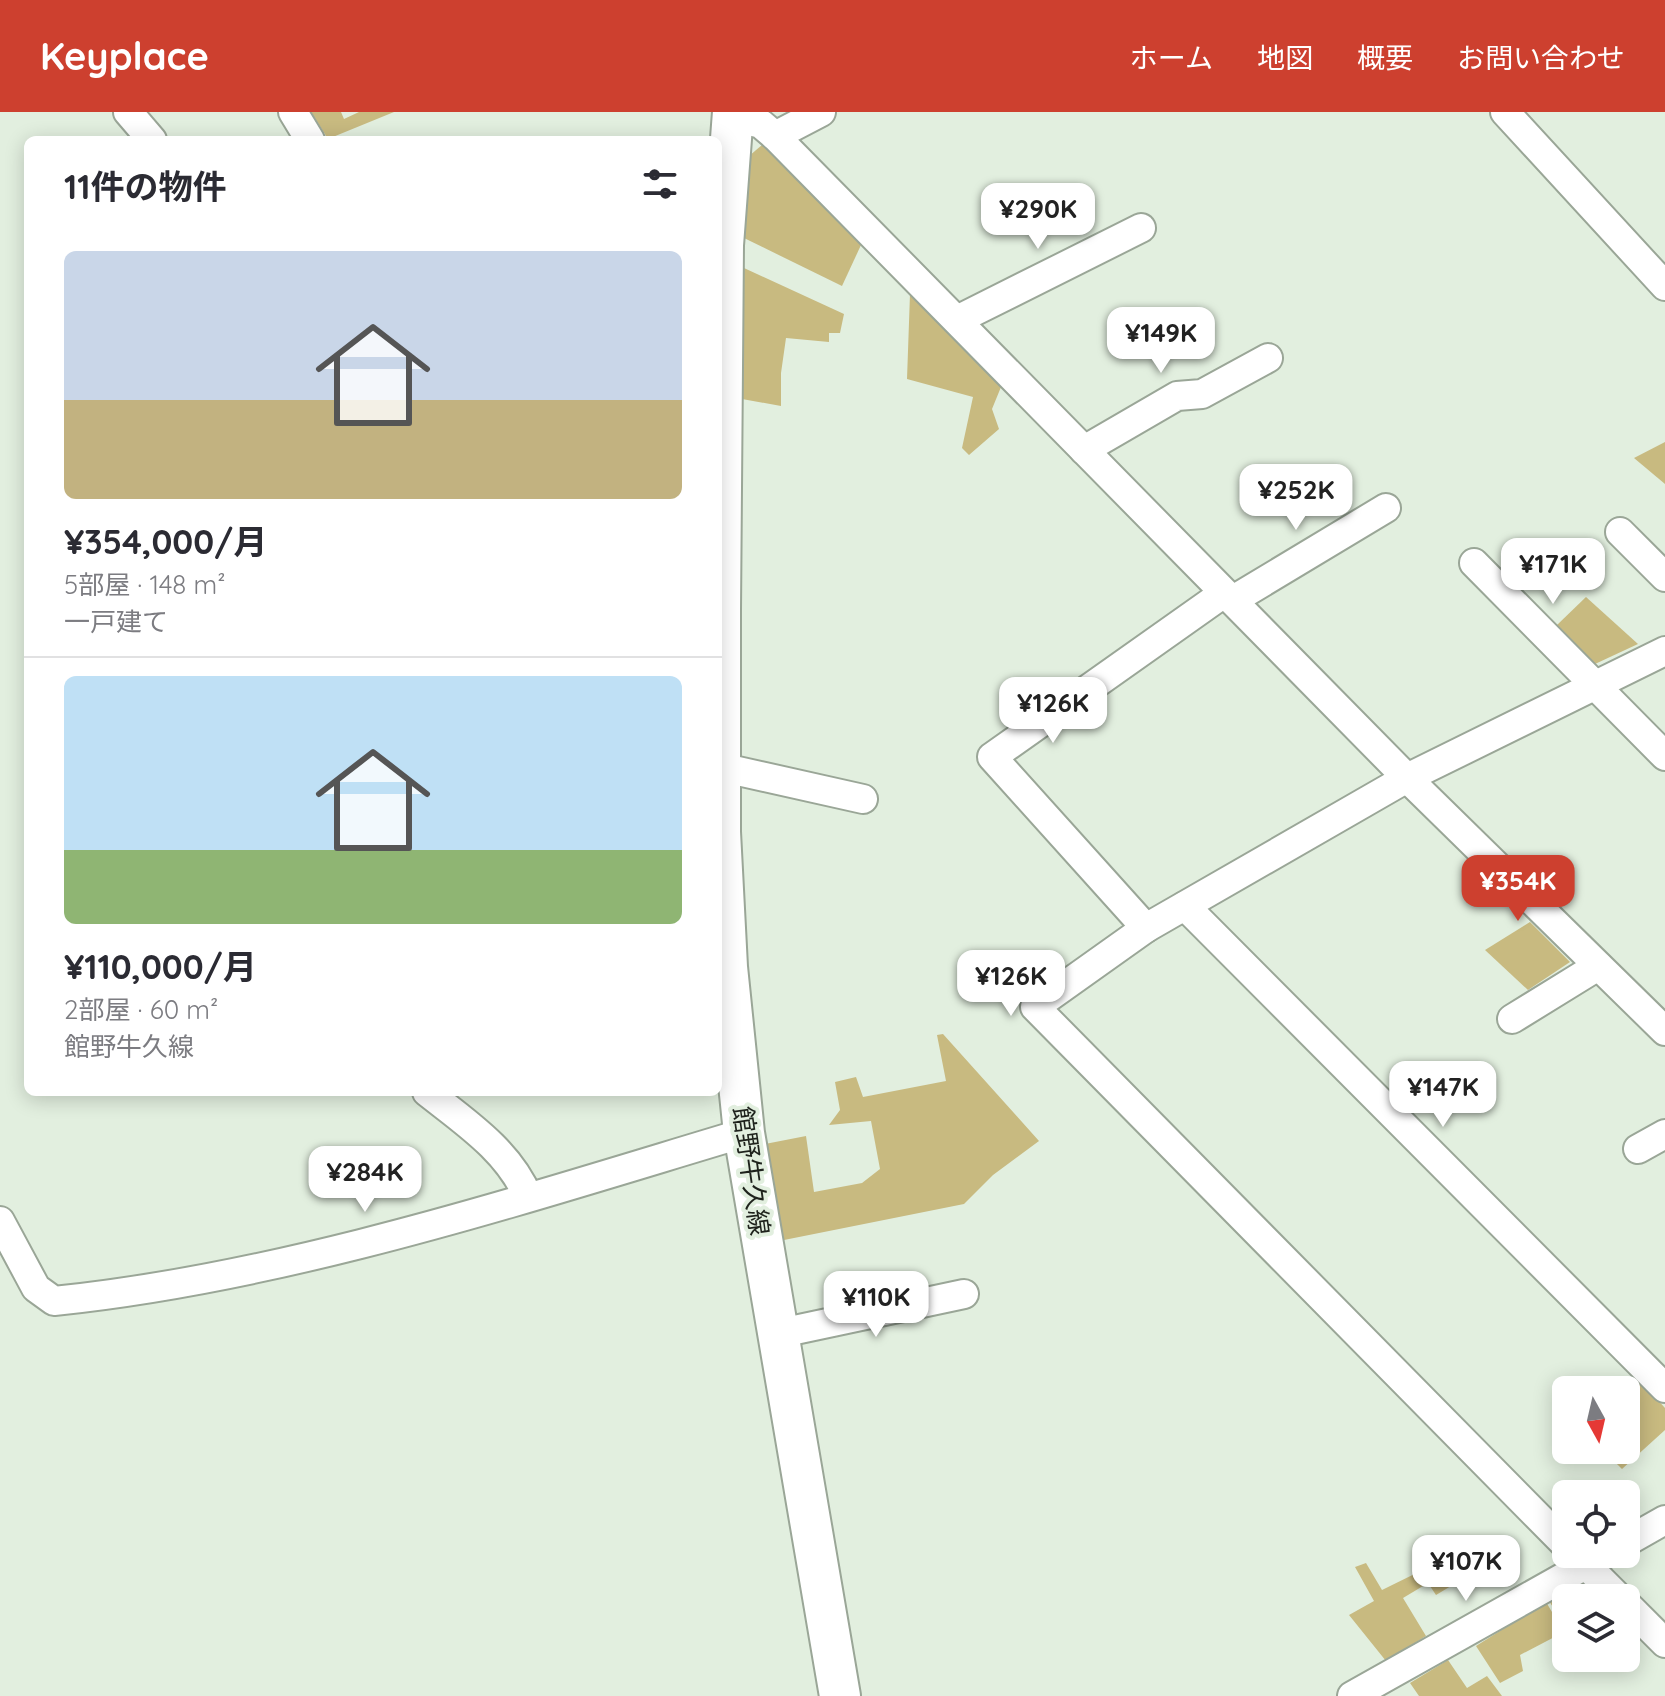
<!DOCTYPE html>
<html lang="ja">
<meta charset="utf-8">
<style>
:root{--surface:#fff;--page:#f2f2f3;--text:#2b2b33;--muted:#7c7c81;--line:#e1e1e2;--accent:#cd402f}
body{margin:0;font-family:Quicksand,"Noto Sans JP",sans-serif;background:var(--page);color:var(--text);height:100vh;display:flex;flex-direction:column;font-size:30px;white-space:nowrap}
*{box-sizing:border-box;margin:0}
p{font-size:26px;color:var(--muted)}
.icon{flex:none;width:44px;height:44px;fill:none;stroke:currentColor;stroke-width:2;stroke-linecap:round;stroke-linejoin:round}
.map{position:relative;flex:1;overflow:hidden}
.drawer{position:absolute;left:24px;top:24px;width:698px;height:960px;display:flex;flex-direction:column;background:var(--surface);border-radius:12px;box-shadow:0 4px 20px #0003}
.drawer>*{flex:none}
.needle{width:52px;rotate:172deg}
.buttons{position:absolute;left:1552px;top:1264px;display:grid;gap:16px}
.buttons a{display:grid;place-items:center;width:88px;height:88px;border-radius:12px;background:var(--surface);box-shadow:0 4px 20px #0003;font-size:40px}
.price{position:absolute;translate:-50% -68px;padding:0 18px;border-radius:16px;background:#fff;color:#222;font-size:26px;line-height:52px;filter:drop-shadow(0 2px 4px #0008)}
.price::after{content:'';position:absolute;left:50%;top:48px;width:24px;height:18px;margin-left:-12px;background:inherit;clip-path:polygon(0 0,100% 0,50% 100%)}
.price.current{background:var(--accent);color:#fff}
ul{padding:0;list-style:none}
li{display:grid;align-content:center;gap:16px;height:424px;padding:0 40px}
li+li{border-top:2px solid var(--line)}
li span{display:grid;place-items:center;height:248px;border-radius:12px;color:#555}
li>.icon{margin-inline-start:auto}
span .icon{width:144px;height:144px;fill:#fffc;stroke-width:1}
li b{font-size:34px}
h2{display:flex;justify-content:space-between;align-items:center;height:96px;padding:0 40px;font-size:34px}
header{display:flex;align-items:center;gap:48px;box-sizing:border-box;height:112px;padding:0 40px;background:var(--accent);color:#fff}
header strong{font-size:38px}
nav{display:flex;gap:44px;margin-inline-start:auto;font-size:28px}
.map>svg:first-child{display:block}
.green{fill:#c8ba80}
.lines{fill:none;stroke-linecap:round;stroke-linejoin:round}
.minor-casing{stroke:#9aa697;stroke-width:32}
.secondary-casing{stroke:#9aa697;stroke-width:44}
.minor{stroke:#fff;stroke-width:28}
.secondary{stroke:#fff;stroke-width:40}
.labels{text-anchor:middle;stroke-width:8;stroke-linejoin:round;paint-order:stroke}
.street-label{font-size:26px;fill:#1e221c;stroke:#e2efdf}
</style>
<header>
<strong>Keyplace</strong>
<nav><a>ホーム</a><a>地図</a><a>概要</a><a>お問い合わせ</a></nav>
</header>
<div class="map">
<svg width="1665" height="1584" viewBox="0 0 1665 1584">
<rect width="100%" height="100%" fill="#e2efdf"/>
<g class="green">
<path d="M311 0H341L344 7 359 0H394L328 27Z"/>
<path d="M762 33 771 38 861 133 842 174 744 126 749 44Z"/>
<path d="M744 156 844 202 840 221H829V230L786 226 781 261V294L742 287Z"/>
<path d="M910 182 1001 275 992 297 999 317 969 343 962 336 973 285 907 267Z"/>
<path d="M1665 330V372L1634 346Z"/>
<path d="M1586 485 1638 532 1595 552 1557 513Z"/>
<path d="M1530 810 1570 850 1528 878 1485 838Z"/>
<path d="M943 922 1039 1029 993 1063 964 1092 784 1128 765 1032 806 1024 814 1080 862 1071 880 1057 871 1009 829 1013 840 998 835 970 856 965 863 985 946 969 937 923Z"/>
<path d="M1636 1264 1665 1296V1318L1622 1357 1612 1347 1626 1338 1635 1326 1626 1316V1278H1620Z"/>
<path d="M1447 1446 1466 1465 1436 1483 1428 1471 1403 1486 1426 1524 1386 1549 1349 1503 1374 1489 1355 1455 1366 1451 1382 1478Z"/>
<path d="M1574 1473 1588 1475 1599 1486H1566L1565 1514 1549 1489Z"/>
<path d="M1546 1490 1564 1520 1520 1543 1523 1559 1500 1571 1476 1534Z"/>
<path d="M1448 1548 1467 1576 1487 1564 1502 1584H1419L1410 1571Z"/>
</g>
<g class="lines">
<defs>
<g id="minor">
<path d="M128 0 152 28"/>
<path d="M293 0 310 28"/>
<path d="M1505 0 1665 174"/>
<path d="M733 5 761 12 775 24 1407 666 1665 919"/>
<path d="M775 24 821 0"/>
<path d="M957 208 1141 116"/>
<path d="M1084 338 1177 284 1202 282 1268 246"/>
<path d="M1620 420 1665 465"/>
<path d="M1474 451 1665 644"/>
<path d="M1233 488 1386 396"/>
<path d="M720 655 863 687"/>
<path d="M1185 794 1665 1276"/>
<path d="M1146 816 992 645 1224 481"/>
<path d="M1512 907 1598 854"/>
<path d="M427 980C465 1010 509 1039 528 1085"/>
<path d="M1638 1037 1665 1022"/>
<path d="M0 1109 36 1176 54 1189C287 1165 520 1088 744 1021"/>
<path d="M776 1222 964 1182"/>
<path d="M1626 1430 1665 1408"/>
<path d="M1566 1433 1035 895 1146 816 1407 666 1665 539"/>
<path d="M1575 1442 1619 1486"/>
<path d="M1626 1492 1665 1531"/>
<path d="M1352 1584 1605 1442"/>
</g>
<path id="secondary" d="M733 0 723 133 720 499V720L727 855 744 1021 840 1584"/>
</defs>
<use href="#minor" class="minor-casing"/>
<use href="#secondary" class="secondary-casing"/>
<use href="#minor" class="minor"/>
<use href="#secondary" class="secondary"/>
</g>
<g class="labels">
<g class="street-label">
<text transform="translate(751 1059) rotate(82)" y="9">館野牛久線</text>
</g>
</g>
</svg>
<div class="buttons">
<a><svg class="needle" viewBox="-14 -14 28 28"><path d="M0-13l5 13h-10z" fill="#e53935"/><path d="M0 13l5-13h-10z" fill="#7c7c81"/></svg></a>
<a><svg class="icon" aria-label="locate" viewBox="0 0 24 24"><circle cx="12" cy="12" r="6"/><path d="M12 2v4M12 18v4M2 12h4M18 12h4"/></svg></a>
<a><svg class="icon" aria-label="layers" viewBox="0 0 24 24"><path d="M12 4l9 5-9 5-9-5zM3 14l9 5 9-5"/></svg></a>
</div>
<b class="price" style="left:1038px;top:139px">¥290K</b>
<b class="price" style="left:1161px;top:263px">¥149K</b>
<b class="price" style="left:1296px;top:420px">¥252K</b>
<b class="price" style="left:1553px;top:494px">¥171K</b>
<b class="price" style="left:1053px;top:633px">¥126K</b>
<b class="price current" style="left:1518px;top:811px">¥354K</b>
<b class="price" style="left:1011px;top:906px">¥126K</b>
<b class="price" style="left:1443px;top:1017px">¥147K</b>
<b class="price" style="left:365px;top:1102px">¥284K</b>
<b class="price" style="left:876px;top:1227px">¥110K</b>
<b class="price" style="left:1466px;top:1491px">¥107K</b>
<section class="drawer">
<h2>11件の物件<svg class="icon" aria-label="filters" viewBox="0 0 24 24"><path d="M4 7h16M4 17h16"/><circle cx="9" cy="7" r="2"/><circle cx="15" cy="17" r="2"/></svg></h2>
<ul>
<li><span style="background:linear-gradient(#c9d6e8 60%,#c2b280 0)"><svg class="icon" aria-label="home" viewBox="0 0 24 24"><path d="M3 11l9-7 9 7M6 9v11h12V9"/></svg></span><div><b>¥354,000/月</b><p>5部屋 · 148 m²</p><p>一戸建て</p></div></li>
<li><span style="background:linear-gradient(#bfe0f5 70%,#8fb573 0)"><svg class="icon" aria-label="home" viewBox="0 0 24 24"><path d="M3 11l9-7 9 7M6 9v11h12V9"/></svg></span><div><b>¥110,000/月</b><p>2部屋 · 60 m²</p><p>館野牛久線</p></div></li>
</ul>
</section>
</div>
